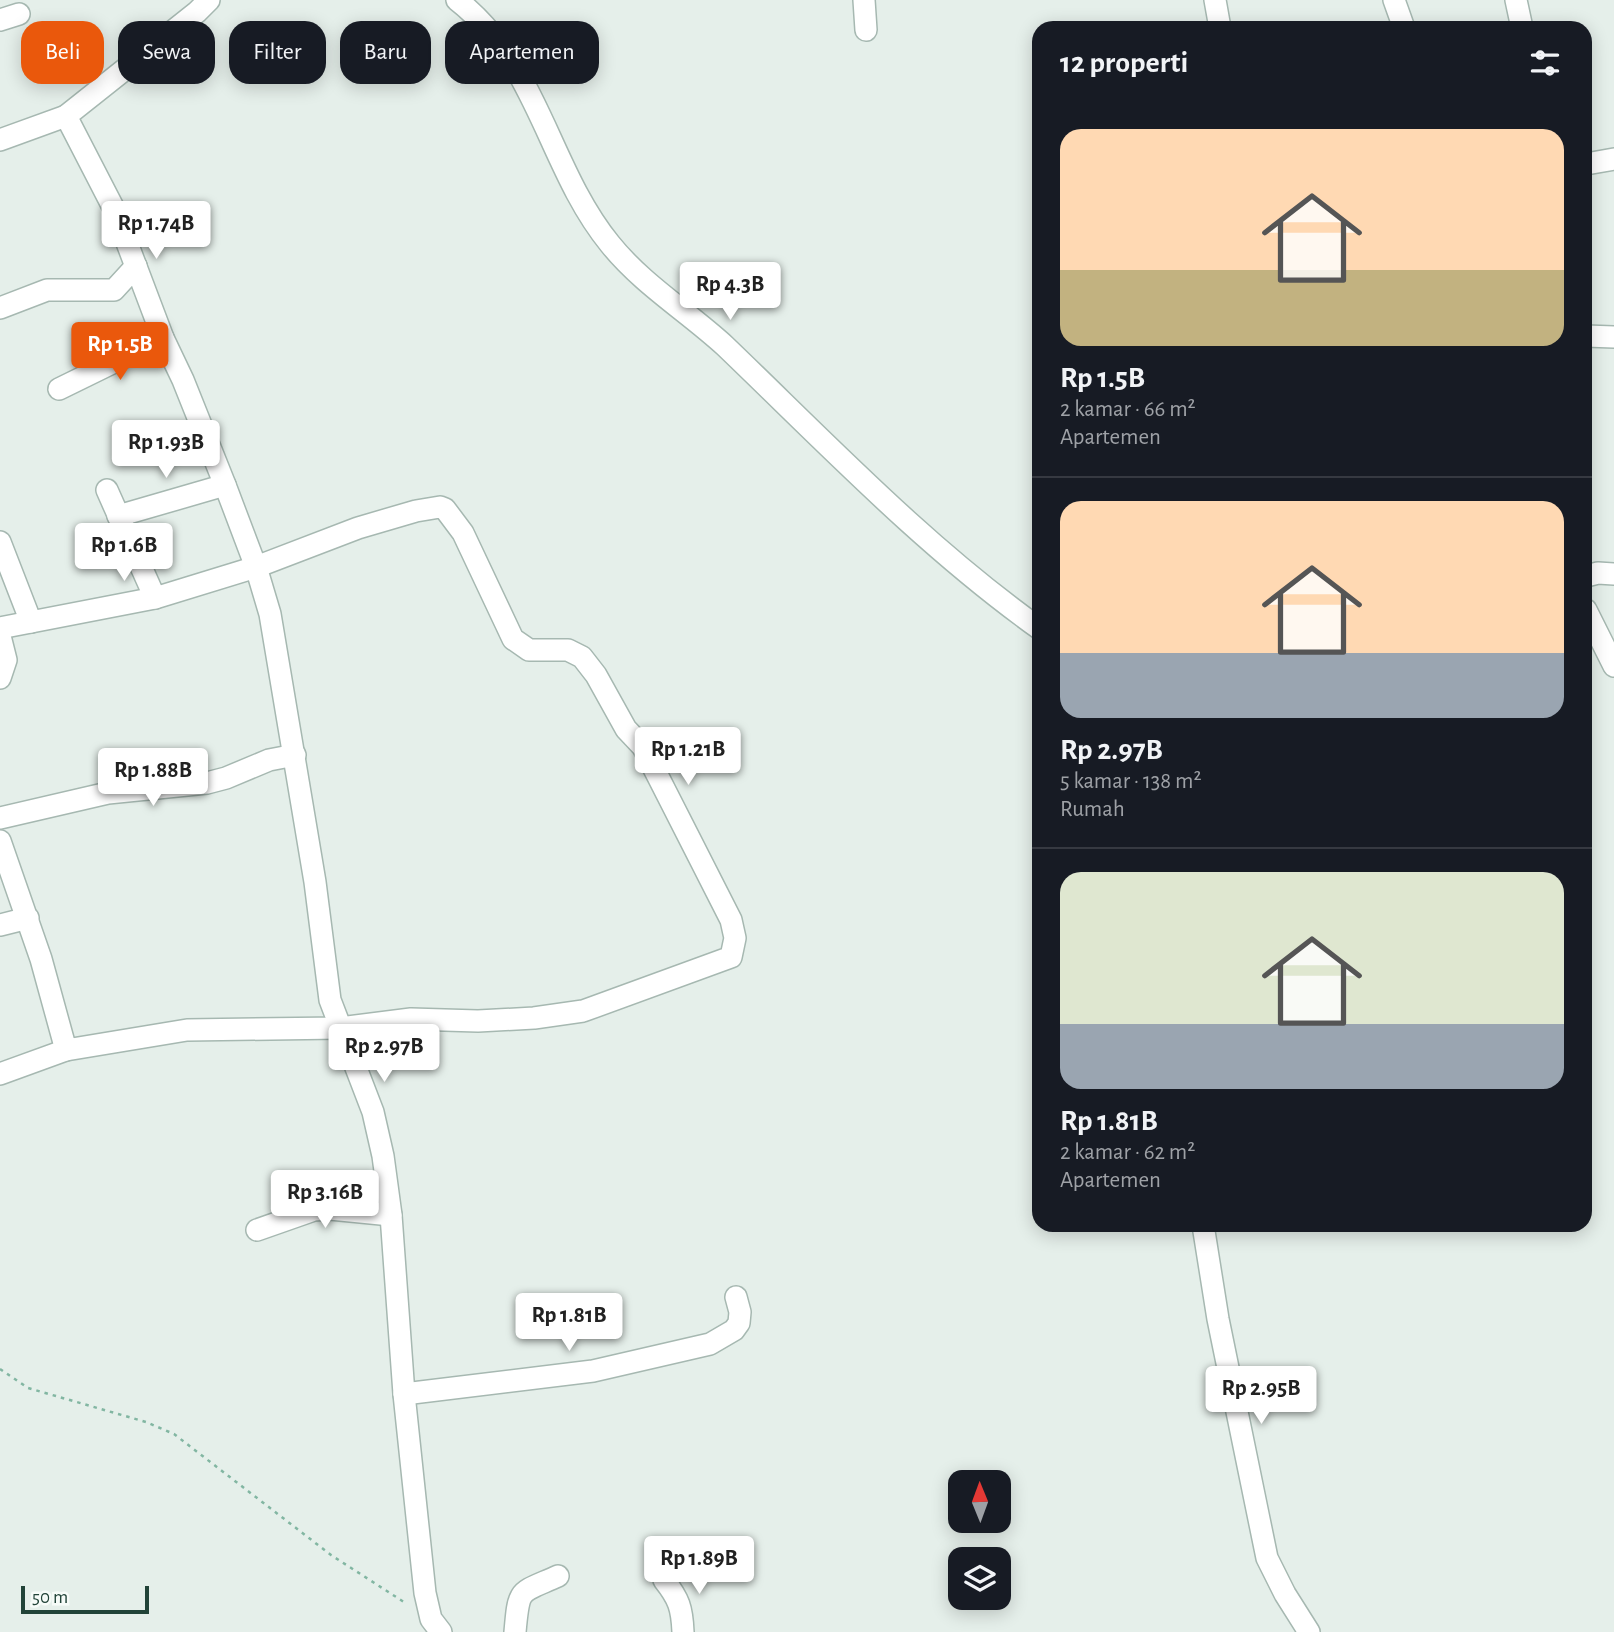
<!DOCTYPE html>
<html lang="id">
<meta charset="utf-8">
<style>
:root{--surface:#171b24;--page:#20242c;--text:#f1f3f6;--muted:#9ea1a6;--line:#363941;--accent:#ea580c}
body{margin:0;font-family:"Alegreya Sans",sans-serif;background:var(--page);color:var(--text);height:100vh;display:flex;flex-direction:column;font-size:26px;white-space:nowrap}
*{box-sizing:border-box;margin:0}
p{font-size:23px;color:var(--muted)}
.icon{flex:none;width:38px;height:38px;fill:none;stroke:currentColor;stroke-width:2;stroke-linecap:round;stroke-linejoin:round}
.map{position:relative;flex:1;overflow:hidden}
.sheet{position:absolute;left:1032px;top:21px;width:560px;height:1211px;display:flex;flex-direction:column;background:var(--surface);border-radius:21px;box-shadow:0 4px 18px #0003}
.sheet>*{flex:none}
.banner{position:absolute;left:21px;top:21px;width:665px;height:63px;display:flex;gap:14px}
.needle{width:46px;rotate:359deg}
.tools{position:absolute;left:948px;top:1470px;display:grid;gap:14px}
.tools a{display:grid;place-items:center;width:63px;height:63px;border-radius:14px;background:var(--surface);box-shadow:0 4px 18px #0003;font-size:35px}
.scale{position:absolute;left:21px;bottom:18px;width:128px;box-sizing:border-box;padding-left:7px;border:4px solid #214338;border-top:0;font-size:19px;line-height:24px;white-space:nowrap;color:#214338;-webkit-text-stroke:5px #f6fbf8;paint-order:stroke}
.price{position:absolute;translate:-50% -60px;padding:0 16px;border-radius:7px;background:#fff;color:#222;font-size:23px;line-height:46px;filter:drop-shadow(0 2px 4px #0008)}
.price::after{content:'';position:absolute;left:50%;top:42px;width:21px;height:16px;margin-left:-10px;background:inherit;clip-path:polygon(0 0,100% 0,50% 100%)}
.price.on{background:var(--accent);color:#fff}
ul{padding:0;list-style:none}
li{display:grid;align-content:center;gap:14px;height:371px;padding:0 28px}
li+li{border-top:2px solid var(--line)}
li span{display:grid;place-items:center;height:217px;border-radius:21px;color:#555}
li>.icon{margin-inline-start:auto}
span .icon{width:126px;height:126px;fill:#fffc;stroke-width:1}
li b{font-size:30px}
h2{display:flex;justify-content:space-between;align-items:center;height:84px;padding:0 28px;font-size:30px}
.chip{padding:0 24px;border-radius:21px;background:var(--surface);box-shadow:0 4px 18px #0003;font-size:24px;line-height:63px}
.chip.on{background:var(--accent);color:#fff}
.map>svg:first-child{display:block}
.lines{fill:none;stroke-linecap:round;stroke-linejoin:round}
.minor-casing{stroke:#a6b8b1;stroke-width:24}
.path{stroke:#82b6a2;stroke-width:2.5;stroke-dasharray:3.5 5;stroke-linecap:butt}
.minor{stroke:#fff;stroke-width:21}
</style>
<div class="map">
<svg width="1614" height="1632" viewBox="0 0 1614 1632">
<rect width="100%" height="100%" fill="#e5efea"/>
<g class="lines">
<defs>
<g id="minor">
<path d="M209 0 197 12 66 116 115 211 163 338 183 380 225 485 256 567 270 614 315 882 330 1000 373 1112 383 1156 391 1215 404 1394 425 1593 431 1619 441 1632"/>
<path d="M457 0C539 64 548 168 610 244 642 284 688 312 725 346 826 443 925 547 1040 629"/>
<path d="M864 0 866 30"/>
<path d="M1215 0 1220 28"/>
<path d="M1394 0 1404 28"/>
<path d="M1516 0 1522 28"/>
<path d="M0 20 19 14"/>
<path d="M0 140 66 116"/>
<path d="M1586 164 1614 159"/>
<path d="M0 308 47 290H114L136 266"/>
<path d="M1586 336 1614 337"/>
<path d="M59 389 163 338"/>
<path d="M107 490 155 598"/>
<path d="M118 516 225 485"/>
<path d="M0 542 31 622"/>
<path d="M1586 576 1598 573 1614 574"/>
<path d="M1586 610 1614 666"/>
<path d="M0 628 155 598 256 567 358 528 416 511 440 507 445 509 463 533 513 639 529 650H568L582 657 596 675 626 729 643 747 731 920 735 938 731 957 583 1011 534 1018 478 1021 411 1019 340 1028 187 1030 66 1050 41 959 0 841"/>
<path d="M0 636 6 660 0 678"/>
<path d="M0 818 108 793 207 783 226 778 269 760 295 755"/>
<path d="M0 925 28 918"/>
<path d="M0 1074 66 1050"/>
<path d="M1203 1225 1218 1319 1267 1558 1285 1594 1309 1632"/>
<path d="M257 1230 314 1210 330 1209 391 1215"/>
<path d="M404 1394 593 1371 710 1344 734 1330 739 1323 740 1312 736 1297"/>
<path d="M664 1580C679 1599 682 1608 683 1632"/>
<path d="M515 1632C519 1587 518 1594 558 1576"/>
</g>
</defs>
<use href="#minor" class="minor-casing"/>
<path class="path" d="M0 1369 28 1388 146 1422 174 1434 331 1555 407 1604"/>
<use href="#minor" class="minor"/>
</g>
</svg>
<div class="tools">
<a><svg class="needle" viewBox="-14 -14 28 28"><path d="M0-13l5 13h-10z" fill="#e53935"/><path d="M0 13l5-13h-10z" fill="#9ea1a6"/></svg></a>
<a><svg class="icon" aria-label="layers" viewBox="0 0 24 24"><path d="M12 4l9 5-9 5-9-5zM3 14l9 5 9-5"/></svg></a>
</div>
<div class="scale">50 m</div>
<b class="price" style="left:156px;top:261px">Rp 1.74B</b>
<b class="price" style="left:730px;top:322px">Rp 4.3B</b>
<b class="price on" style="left:120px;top:382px">Rp 1.5B</b>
<b class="price" style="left:166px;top:480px">Rp 1.93B</b>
<b class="price" style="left:124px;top:583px">Rp 1.6B</b>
<b class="price" style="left:688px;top:787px">Rp 1.21B</b>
<b class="price" style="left:153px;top:808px">Rp 1.88B</b>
<b class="price" style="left:384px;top:1084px">Rp 2.97B</b>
<b class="price" style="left:325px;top:1230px">Rp 3.16B</b>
<b class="price" style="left:569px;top:1353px">Rp 1.81B</b>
<b class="price" style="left:1261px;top:1426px">Rp 2.95B</b>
<b class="price" style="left:699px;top:1596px">Rp 1.89B</b>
<div class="banner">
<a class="chip on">Beli</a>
<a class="chip">Sewa</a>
<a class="chip">Filter</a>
<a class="chip">Baru</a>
<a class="chip">Apartemen</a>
</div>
<section class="sheet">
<h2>12 properti<svg class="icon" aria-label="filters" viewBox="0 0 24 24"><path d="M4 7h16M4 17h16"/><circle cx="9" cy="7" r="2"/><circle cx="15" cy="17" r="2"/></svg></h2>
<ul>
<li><span style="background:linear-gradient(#ffd9b3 65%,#c2b280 0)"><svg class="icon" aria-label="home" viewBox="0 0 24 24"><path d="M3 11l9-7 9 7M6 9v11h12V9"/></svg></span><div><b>Rp 1.5B</b><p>2 kamar · 66 m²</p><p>Apartemen</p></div></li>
<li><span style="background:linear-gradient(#ffd9b3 70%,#9aa5b1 0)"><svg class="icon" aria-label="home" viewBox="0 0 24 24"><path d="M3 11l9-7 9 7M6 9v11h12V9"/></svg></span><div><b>Rp 2.97B</b><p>5 kamar · 138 m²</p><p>Rumah</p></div></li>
<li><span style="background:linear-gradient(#dfe7d0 70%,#9aa5b1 0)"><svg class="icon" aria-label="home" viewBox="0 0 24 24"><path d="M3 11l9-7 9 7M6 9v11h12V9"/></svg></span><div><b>Rp 1.81B</b><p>2 kamar · 62 m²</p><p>Apartemen</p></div></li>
</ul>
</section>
</div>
